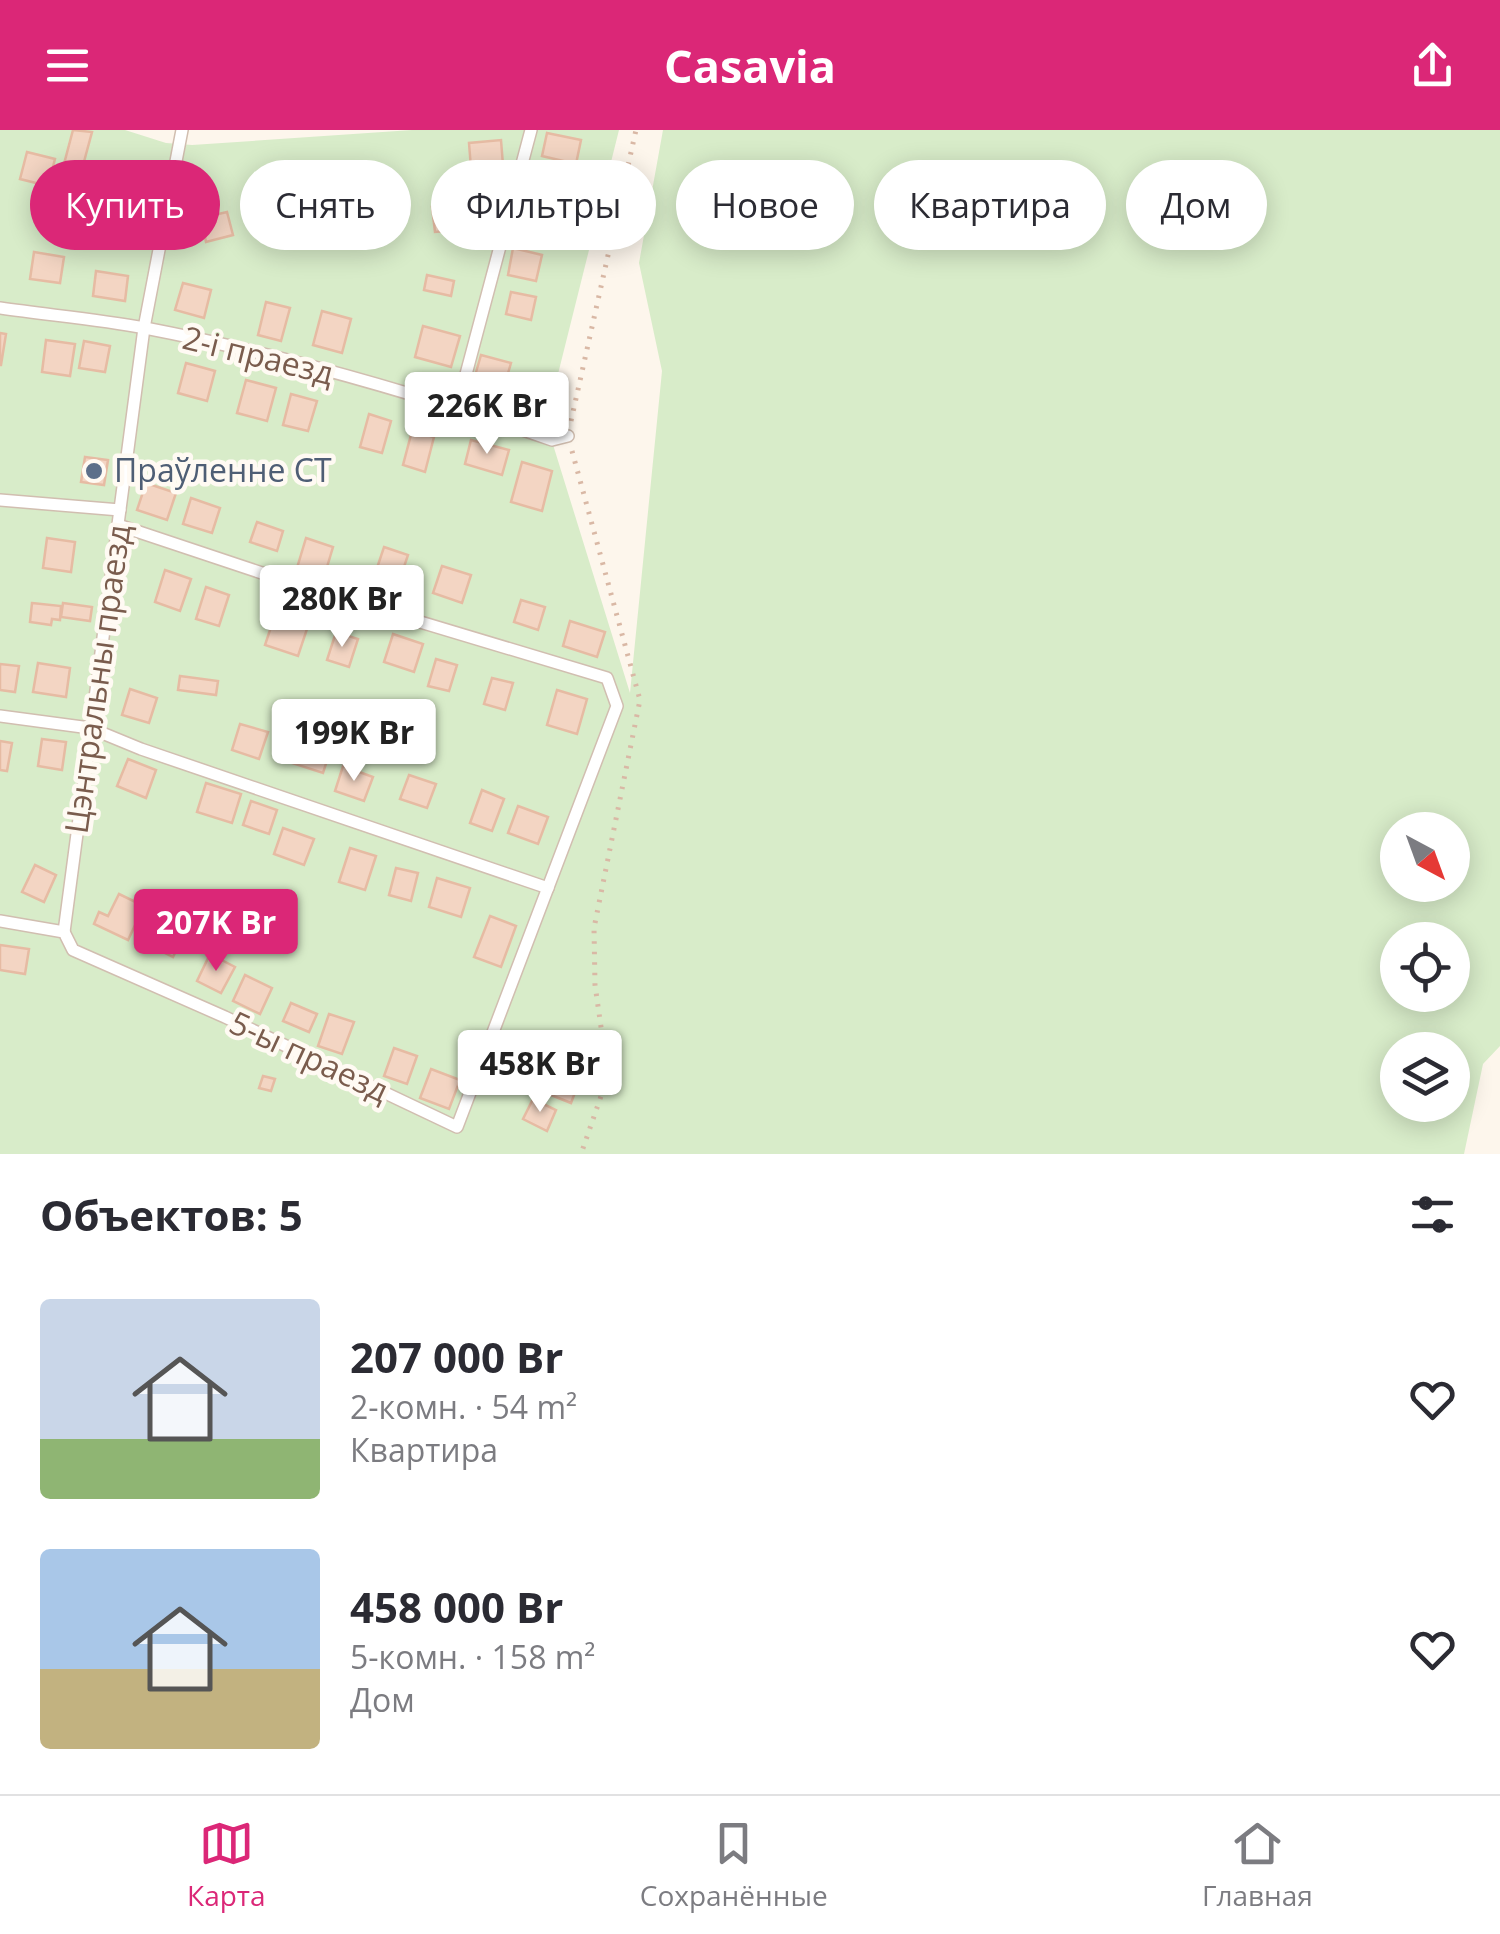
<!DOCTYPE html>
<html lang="ru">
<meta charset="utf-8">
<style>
:root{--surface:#fff;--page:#f7f7f7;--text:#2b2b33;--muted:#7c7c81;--line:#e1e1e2;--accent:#db2777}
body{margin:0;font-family:"Open Sans",sans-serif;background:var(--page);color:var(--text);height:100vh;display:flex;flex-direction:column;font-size:38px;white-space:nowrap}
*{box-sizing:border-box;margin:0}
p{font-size:32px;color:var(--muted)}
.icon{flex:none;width:55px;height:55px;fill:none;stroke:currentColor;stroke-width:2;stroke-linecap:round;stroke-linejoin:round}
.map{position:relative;height:1024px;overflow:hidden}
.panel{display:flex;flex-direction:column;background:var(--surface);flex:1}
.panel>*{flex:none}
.top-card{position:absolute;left:30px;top:30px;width:1440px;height:90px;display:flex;gap:20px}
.needle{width:65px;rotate:139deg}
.fabs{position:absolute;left:1380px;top:682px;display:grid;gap:20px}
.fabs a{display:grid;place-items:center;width:90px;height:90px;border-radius:50%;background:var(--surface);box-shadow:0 5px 25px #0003;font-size:50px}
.price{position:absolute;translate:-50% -85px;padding:0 22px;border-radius:10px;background:#fff;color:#222;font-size:32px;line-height:65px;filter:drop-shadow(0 2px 5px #0008)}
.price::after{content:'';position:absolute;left:50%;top:60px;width:30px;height:22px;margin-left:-15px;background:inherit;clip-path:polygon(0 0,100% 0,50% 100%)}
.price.on{background:var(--accent);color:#fff}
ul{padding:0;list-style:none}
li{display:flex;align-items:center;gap:30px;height:250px;padding:0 40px}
li span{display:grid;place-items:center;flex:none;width:280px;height:200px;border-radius:10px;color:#555}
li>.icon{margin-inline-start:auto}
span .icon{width:120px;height:120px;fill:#fffc;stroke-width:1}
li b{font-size:42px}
h2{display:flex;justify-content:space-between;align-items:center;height:120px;padding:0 40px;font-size:42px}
.chip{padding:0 35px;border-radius:45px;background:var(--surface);box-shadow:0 5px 25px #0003;font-size:35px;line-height:90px}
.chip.on{background:var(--accent);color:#fff}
header{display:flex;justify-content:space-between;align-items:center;height:130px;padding:0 40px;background:var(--accent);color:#fff;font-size:45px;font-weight:700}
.tabs{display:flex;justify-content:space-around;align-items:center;height:140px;border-top:2px solid var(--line);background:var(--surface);font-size:28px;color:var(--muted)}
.tabs a{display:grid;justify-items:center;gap:5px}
.tabs .on{color:var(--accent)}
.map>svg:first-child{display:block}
.green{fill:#d8ecc9;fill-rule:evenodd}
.building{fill:#f3d5c3;stroke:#e6bba3;stroke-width:2.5}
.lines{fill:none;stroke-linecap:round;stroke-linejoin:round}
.lane-casing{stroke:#d1beb0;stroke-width:14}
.path{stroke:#d9b8a5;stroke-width:5;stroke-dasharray:2.5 8;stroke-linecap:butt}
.lane{stroke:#fff;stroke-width:11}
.service-dot{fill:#5c6f8a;stroke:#fffaf3;stroke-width:4}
.labels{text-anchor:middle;stroke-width:9;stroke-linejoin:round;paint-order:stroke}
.street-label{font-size:32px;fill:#7a5c4d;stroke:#fffaf3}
.service-label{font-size:32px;fill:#4e5e75;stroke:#fffaf3;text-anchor:start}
</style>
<header><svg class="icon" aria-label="menu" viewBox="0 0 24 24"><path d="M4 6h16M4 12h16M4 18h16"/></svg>Casavia<svg class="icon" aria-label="share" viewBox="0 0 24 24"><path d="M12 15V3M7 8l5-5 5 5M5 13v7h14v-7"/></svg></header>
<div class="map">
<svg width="1500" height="1024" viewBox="0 0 1500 1024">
<rect width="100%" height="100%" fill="#fdf6ec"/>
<path class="green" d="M0 0H125L166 13 192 15 412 0H619L546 292 630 563 662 241 639 133 663 0H1500V916L1483 934 1464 1024H0ZM1398 700H1452V755H1398ZM1398 810H1452V865H1398ZM1398 920H1452V975H1398Z"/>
<g class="building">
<path d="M73 0 92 2 82 39 64 34Z"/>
<path d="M547 3 581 10 576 34 542 26Z"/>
<path d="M501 10 503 35 471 38 469 13Z"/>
<path d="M27 22 55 29 48 56 20 49Z"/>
<path d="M313 36 317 77 274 81 270 41Z"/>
<path d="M537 36 563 42 557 67 532 62Z"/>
<path d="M100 41 156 57 141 117 84 102Z"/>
<path d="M395 50 397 70 375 72 373 52Z"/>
<path d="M469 74 472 99 435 102 432 77Z"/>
<path d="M227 82 233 105 206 112 201 88Z"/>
<path d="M513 118 542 125 536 151 508 145Z"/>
<path d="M34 122 64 127 60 153 30 149Z"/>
<path d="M96 141 128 146 125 171 93 166Z"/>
<path d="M427 145 454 151 451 166 424 160Z"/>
<path d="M183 153 211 160 204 188 175 180Z"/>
<path d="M511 162 536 167 531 190 506 184Z"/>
<path d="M266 172 290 178 281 211 258 205Z"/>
<path d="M322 181 351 189 342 223 313 215Z"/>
<path d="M423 196 460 206 451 237 415 227Z"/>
<path d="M0 203 6 204 1 235H0Z"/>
<path d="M46 210 75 214 70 246 42 242Z"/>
<path d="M84 211 110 216 105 242 79 238Z"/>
<path d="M481 225 511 233 504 257 474 249Z"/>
<path d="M186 233 215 241 207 271 178 263Z"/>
<path d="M246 250 276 258 267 291 237 283Z"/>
<path d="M291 264 317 271 308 301 283 295Z"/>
<path d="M369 284 391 291 382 323 360 317Z"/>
<path d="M412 301 434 307 425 342 403 335Z"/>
<path d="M471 310 509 320 502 345 465 334Z"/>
<path d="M85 327 108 330 104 355 81 352Z"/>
<path d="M522 332 552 341 542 381 511 372Z"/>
<path d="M146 353 176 363 167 390 137 380Z"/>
<path d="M191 368 220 378 212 403 183 394Z"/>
<path d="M257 392 283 401 277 421 250 412Z"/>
<path d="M47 408 75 412 71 442 43 438Z"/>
<path d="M306 408 333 417 324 447 297 438Z"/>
<path d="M384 417 408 425 399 452 375 444Z"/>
<path d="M442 436 471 445 462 473 433 463Z"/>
<path d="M165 440 191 449 180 481 155 472Z"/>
<path d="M206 457 229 465 219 496 196 489Z"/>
<path d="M521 470 545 477 538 500 514 492Z"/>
<path d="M32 473 61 476 60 490 52 489 51 495 30 492Z"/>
<path d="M63 473 92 477 90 491 61 487Z"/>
<path d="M278 476 311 487 298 526 265 515Z"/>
<path d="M570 491 605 502 597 527 563 516Z"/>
<path d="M336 502 358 509 349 537 327 530Z"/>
<path d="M393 504 423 514 414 542 384 532Z"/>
<path d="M436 529 457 535 449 561 428 556Z"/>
<path d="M38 533 70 538 66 567 33 562Z"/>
<path d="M0 534 19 536 15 562 0 560Z"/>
<path d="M180 546 218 551 216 565 178 560Z"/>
<path d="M492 548 513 553 505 580 484 574Z"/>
<path d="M130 559 157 568 149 593 122 585Z"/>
<path d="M557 560 587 569 577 604 547 595Z"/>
<path d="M240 594 268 602 259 629 232 620Z"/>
<path d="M302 602 333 612 323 643 292 633Z"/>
<path d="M42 609 66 612 62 640 38 636Z"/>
<path d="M0 611 12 613 7 641 0 640Z"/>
<path d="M128 629 156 640 146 668 117 656Z"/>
<path d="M343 636 373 647 364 671 335 661Z"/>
<path d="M409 645 436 654 427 678 400 669Z"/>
<path d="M206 653 241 664 232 693 197 682Z"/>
<path d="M482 660 504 669 492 701 470 693Z"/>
<path d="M251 671 277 680 269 704 243 695Z"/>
<path d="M518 676 548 687 538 714 508 703Z"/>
<path d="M283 698 314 709 304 735 274 724Z"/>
<path d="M350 718 376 726 365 760 339 752Z"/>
<path d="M35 735 56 745 44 772 22 762Z"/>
<path d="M396 738 418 743 411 771 389 765Z"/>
<path d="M437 748 470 758 461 787 429 777Z"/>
<path d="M119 764 144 776 128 810 94 794 99 782 108 786Z"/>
<path d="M164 784 188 796 173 827 149 815Z"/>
<path d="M490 786 516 796 501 837 474 827Z"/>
<path d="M0 815 29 819 25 844 0 840Z"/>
<path d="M210 824 235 837 221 863 197 851Z"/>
<path d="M245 845 272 858 260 884 233 871Z"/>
<path d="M291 873 317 884 309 902 283 891Z"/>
<path d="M329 884 354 892 342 924 318 916Z"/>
<path d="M394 918 417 926 407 954 384 946Z"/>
<path d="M548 930 582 944 571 973 536 959Z"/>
<path d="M431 939 460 950 449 979 420 968Z"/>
<path d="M263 946 275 949 271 961 259 958Z"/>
<path d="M533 969 556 980 547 1001 523 989Z"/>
</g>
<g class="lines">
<defs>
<g id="lane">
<path d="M0 178C48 185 97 189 145 198 280 224 422 265 552 310L568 306"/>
<path d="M457 278 531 0"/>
<path d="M0 370 120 380"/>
<path d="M0 586 90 598 141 619 548 758"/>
<path d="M0 791 64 802 73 820 225 887 457 997 617 576 607 548 307 458 118 395"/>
<path d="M64 802 144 198 182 0"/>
</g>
</defs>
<use href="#lane" class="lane-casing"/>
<g class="path">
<path d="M571 291 636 0"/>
<path d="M572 321 640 570 594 798 595 855 608 946 581 1024"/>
</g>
<use href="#lane" class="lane"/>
</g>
<circle class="service-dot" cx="94" cy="341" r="10"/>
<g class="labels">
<g class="street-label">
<text transform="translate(258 226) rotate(14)" y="11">2-і праезд</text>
<text transform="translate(98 549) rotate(-82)" y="11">Цэнтральны праезд</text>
<text transform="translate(309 927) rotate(25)" y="11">5-ы праезд</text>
</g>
<g class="service-label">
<text x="114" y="352">Праўленне СТ</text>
</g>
</g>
</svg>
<div class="fabs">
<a><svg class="needle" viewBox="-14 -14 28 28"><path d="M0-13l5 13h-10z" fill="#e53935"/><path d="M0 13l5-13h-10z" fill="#7c7c81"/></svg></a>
<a><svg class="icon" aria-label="locate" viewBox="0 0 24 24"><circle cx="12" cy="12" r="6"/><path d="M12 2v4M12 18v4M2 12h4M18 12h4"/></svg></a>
<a><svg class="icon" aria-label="layers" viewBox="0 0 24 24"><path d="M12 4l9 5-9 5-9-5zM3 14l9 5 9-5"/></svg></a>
</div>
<b class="price" style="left:487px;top:327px">226K Br</b>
<b class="price" style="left:342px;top:520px">280K Br</b>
<b class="price" style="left:354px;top:654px">199K Br</b>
<b class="price on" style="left:216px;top:844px">207K Br</b>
<b class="price" style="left:540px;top:985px">458K Br</b>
<div class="top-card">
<a class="chip on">Купить</a>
<a class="chip">Снять</a>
<a class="chip">Фильтры</a>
<a class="chip">Новое</a>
<a class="chip">Квартира</a>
<a class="chip">Дом</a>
</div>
</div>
<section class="panel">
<h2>Объектов: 5<svg class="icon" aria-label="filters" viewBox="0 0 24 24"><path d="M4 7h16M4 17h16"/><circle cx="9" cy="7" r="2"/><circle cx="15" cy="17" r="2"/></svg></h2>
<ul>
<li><span style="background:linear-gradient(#c9d6e8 70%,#8fb573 0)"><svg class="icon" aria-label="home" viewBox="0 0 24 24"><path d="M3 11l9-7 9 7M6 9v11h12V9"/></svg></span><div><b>207 000 Br</b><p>2-комн. · 54 m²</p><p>Квартира</p></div><svg class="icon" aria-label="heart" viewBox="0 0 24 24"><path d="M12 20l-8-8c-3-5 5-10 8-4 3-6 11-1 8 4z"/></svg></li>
<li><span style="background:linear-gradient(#a9c7e8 60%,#c2b280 0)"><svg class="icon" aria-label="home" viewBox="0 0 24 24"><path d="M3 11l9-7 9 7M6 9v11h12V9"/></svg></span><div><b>458 000 Br</b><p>5-комн. · 158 m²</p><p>Дом</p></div><svg class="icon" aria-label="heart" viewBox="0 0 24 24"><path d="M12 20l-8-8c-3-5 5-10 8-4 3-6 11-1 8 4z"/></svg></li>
</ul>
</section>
<nav class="tabs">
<a class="on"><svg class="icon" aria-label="map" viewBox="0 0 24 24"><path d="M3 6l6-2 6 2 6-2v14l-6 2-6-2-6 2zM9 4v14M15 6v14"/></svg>Карта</a>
<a><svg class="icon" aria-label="saved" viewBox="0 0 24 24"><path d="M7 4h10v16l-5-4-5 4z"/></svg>Сохранённые</a>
<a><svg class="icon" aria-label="home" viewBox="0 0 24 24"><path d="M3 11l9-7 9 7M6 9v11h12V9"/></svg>Главная</a>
</nav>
